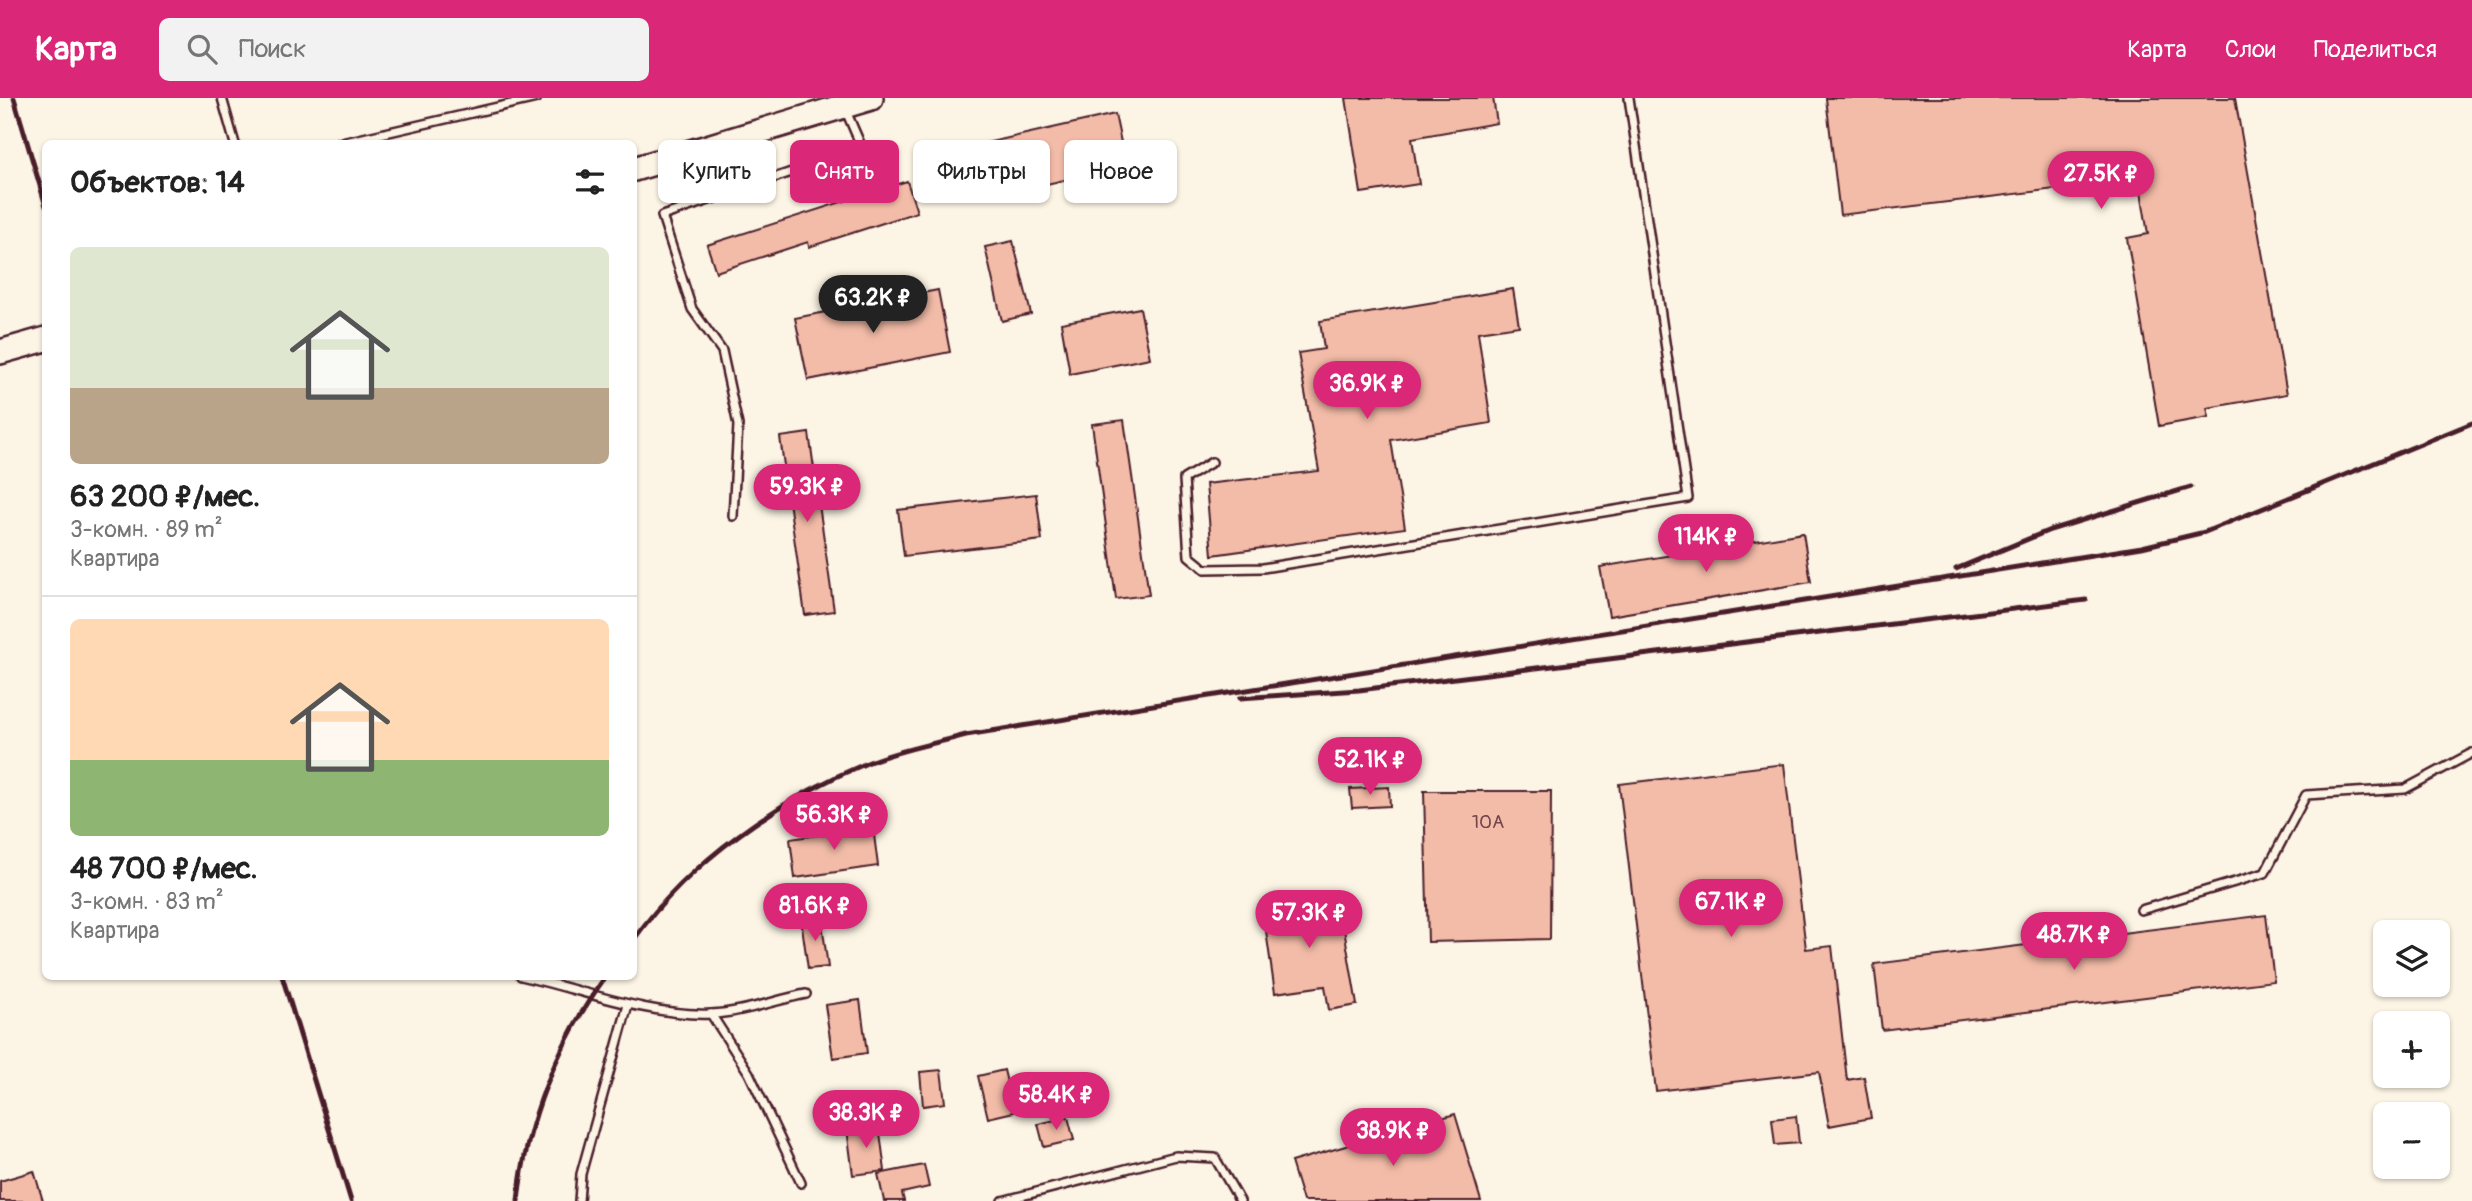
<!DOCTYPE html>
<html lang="ru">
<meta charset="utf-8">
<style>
:root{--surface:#fff;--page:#f2f2f2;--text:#222;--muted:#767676;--line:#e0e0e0;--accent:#db2777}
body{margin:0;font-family:Pangolin,sans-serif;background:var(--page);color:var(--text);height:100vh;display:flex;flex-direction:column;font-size:26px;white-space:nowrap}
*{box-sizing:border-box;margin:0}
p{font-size:23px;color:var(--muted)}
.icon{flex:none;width:38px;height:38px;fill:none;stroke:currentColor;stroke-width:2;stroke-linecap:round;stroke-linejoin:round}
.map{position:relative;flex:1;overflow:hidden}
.panel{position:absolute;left:42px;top:42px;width:595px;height:840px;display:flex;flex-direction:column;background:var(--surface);border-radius:10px;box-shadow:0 2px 5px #0004}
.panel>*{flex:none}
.top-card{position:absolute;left:658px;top:42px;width:665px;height:63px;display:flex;gap:14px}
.controls{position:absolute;left:2373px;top:822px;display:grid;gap:14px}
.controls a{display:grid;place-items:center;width:77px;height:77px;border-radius:10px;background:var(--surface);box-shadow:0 2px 5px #0004;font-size:35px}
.price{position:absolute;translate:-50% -60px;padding:0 16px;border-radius:24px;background:var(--accent);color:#fff;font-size:23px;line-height:46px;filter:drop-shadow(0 2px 4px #0008)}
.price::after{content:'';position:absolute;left:50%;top:42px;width:21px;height:16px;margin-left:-10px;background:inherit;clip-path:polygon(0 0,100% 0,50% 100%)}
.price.current{background:#222;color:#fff}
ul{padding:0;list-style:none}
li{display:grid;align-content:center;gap:14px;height:371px;padding:0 28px}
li+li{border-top:2px solid var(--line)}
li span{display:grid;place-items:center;height:217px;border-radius:10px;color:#555}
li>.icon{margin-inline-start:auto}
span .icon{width:126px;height:126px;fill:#fffc;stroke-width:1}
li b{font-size:30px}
h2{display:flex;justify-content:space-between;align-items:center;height:84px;padding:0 28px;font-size:30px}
.pill{padding:0 24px;border-radius:10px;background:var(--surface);box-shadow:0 2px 5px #0004;font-size:24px;line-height:63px}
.pill.current{background:var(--accent);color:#fff}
header{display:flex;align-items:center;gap:42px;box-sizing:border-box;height:98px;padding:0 35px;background:var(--accent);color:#fff}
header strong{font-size:33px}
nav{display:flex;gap:38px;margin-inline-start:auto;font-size:24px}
.search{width:490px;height:63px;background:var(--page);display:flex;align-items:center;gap:18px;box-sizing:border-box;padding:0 24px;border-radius:10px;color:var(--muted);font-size:26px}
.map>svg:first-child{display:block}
.building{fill:#f3bca8;stroke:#4a1f2b;stroke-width:2}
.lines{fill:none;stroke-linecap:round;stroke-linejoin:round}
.service-casing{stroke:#4a1f2b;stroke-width:12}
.primary-casing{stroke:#4a1f2b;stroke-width:28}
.service{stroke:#fcf5e5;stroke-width:7}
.primary{stroke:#fcf5e5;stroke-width:23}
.rail{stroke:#4a1f2b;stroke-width:5}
.labels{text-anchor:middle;stroke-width:5;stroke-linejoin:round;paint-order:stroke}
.number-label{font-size:19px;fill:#74464a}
</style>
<header>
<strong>Карта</strong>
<div class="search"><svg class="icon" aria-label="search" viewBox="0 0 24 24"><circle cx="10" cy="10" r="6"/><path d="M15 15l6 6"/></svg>Поиск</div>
<nav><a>Карта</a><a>Слои</a><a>Поделиться</a></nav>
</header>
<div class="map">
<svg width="2472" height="1103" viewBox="0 0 2472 1103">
<rect width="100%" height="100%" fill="#fcf5e5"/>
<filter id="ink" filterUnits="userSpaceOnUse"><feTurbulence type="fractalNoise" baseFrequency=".0143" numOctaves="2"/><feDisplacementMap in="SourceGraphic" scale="14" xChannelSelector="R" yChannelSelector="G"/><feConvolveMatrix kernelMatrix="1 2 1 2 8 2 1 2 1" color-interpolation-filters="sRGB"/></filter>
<g filter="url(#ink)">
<g class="building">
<path d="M1346 0H1493L1497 25 1412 40 1419 86 1361 95Z"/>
<path d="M1826 0H2235L2287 296 2207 310 2209 319 2159 328 2127 140 2148 136 2139 81 1840 117Z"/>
<path d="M1115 16 1126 68 989 99 977 47Z"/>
<path d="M907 83 917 114 809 149 808 144 716 174 707 147Z"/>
<path d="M1013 143 1031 216 1002 223 985 149Z"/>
<path d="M1513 191 1519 228 1478 234 1491 325 1391 342 1405 430 1212 457 1206 386 1319 373 1298 255 1324 251 1320 223Z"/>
<path d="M938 192 950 254 808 282 795 220Z"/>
<path d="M1140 210 1150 260 1070 276 1061 225Z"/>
<path d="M1124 322 1149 497 1116 501 1092 326Z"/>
<path d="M809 335 834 513 805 517 780 339Z"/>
<path d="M1036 396 1042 442 904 458 898 412Z"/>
<path d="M1803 435 1811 484 1609 518 1600 469Z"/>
<path d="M1784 666 1806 851 1832 848 1847 982 1864 979 1871 1020 1829 1028 1819 974 1656 993 1619 686Z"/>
<path d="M1389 689 1390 708 1352 710 1350 691Z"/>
<path d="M1424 693H1551L1550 841 1428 844Z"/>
<path d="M873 729 878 768 795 780 790 741Z"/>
<path d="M1316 797 1320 818 1341 814 1357 907 1329 912 1325 888 1275 895 1262 805Z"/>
<path d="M2266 817 2274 883 1882 932 1874 866Z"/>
<path d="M821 818 828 869 808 871 801 821Z"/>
<path d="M860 902 867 955 833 960 825 907Z"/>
<path d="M941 972 945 1005 923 1008 920 974Z"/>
<path d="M1004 972 1014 1014 988 1020 978 978Z"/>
<path d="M1455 1016 1481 1103H1303L1291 1064Z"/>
<path d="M1796 1018 1799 1045 1775 1047 1772 1021Z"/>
<path d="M1068 1019 1074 1042 1044 1049 1038 1026Z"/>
<path d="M879 1027 885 1073 853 1077 847 1031Z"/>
<path d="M924 1067 929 1089 902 1095 904 1103H884L878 1076Z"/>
<path d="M34 1073 43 1103H0V1083Z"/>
</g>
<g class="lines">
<defs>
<g id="service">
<path d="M222 0 235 46"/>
<path d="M337 46 537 0"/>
<path d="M1212 364 1184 381 1189 458 1205 471 1263 470 1688 400 1629 0"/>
<path d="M733 418 738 327 722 253 692 211 662 118 862 50 846 13"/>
<path d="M2141 812 2265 775 2306 697 2405 691 2472 655"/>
<path d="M521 878C579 891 653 919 711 916 742 915 775 902 806 896"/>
<path d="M711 916 749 975 801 1085"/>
<path d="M579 1103 581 1076 628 907"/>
<path d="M1002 1103 1176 1058 1215 1060 1240 1103"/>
</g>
<g id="primary">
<path d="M634 71 871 0"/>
<path d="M0 254 46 241"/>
</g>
</defs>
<use href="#service" class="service-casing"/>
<use href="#primary" class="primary-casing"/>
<use href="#service" class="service"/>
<use href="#primary" class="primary"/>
<g class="rail">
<path d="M14 0 46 108"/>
<path d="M1956 471 2050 432 2191 389"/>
<path d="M1240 600 1359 592 2086 502"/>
<path d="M634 841C691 762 778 702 867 665 898 652 934 646 966 637L2142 449 2205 434 2472 325"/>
<path d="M282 878 351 1103"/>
<path d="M518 1103C526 1023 558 944 606 878"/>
</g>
</g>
</g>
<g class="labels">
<g class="number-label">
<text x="1488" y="730">10А</text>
</g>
</g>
</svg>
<div class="controls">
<a><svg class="icon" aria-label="layers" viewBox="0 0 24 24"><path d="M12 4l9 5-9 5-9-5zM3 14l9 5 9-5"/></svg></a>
<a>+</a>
<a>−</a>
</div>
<b class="price" style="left:2101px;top:113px">27.5K ₽</b>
<b class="price current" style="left:873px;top:237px">63.2K ₽</b>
<b class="price" style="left:1367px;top:323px">36.9K ₽</b>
<b class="price" style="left:807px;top:426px">59.3K ₽</b>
<b class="price" style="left:1706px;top:476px">114K ₽</b>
<b class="price" style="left:1370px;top:699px">52.1K ₽</b>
<b class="price" style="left:834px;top:754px">56.3K ₽</b>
<b class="price" style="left:1731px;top:841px">67.1K ₽</b>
<b class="price" style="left:815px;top:845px">81.6K ₽</b>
<b class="price" style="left:1309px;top:852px">57.3K ₽</b>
<b class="price" style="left:2074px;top:874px">48.7K ₽</b>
<b class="price" style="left:1056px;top:1034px">58.4K ₽</b>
<b class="price" style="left:866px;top:1052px">38.3K ₽</b>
<b class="price" style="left:1393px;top:1070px">38.9K ₽</b>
<div class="top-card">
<a class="pill">Купить</a>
<a class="pill current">Снять</a>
<a class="pill">Фильтры</a>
<a class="pill">Новое</a>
</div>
<section class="panel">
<h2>Объектов: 14<svg class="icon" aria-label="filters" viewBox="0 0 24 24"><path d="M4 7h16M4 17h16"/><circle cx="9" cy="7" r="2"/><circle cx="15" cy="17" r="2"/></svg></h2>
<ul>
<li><span style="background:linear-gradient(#dfe7d0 65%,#b9a48a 0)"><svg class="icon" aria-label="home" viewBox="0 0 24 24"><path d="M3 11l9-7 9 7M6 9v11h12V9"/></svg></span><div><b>63 200 ₽/мес.</b><p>3-комн. · 89 m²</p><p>Квартира</p></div></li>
<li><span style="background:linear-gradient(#ffd9b3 65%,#8fb573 0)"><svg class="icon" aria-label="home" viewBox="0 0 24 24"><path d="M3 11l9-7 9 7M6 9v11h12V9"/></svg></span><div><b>48 700 ₽/мес.</b><p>3-комн. · 83 m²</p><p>Квартира</p></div></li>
</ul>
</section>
</div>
